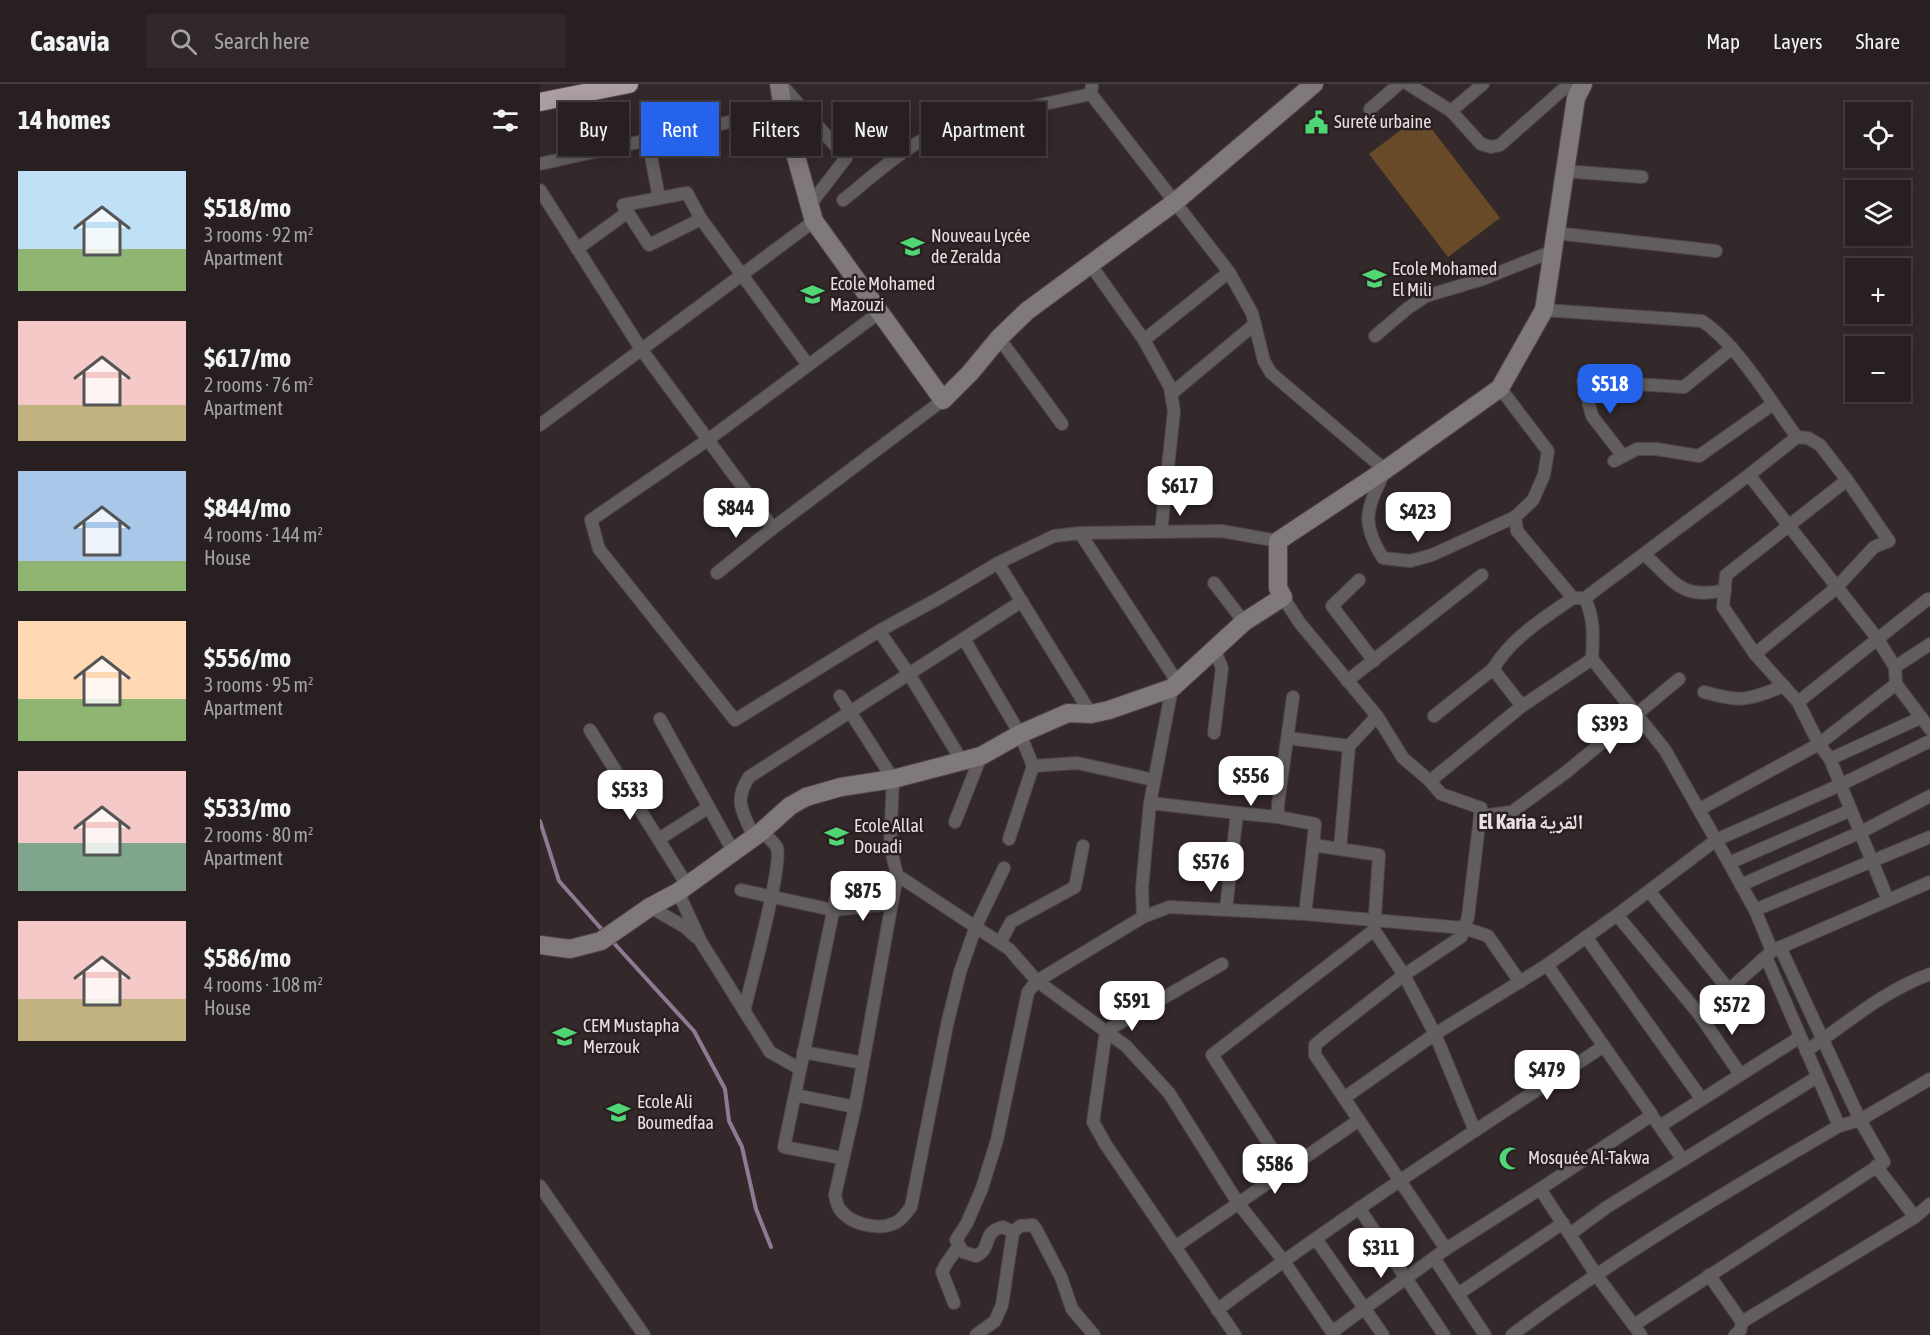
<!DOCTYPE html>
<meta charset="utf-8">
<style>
:root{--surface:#271f20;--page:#2f2729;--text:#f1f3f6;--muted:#a4a2a5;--line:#433d3e;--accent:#2563eb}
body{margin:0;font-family:"Asap Condensed","Noto Naskh Arabic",sans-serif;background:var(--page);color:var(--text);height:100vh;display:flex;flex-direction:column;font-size:22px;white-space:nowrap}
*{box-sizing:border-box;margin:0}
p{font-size:20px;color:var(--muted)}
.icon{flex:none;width:33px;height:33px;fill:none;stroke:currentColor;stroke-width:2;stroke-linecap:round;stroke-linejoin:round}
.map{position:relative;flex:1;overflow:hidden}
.panel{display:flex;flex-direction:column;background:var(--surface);width:540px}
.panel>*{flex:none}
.hud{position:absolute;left:18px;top:18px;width:570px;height:54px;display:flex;gap:12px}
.fabs{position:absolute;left:1305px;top:18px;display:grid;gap:12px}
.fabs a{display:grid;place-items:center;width:66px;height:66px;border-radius:0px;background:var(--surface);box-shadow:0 3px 15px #0003,0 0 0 2px var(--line);font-size:30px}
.price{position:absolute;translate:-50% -51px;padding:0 14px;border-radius:12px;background:#fff;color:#222;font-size:20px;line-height:39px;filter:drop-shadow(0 2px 3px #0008)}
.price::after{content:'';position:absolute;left:50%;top:36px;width:18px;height:14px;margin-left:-9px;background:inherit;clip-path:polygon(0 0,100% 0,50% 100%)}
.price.on{background:var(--accent);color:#fff}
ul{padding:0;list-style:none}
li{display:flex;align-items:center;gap:18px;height:150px;padding:0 18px}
li span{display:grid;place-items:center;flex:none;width:168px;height:120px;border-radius:0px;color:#555}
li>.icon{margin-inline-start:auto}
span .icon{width:72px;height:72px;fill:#fffc;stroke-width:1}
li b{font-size:26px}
h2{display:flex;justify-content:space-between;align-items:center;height:72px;padding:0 18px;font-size:26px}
.chip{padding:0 21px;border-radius:0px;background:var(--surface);box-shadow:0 3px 15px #0003,0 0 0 2px var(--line);font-size:21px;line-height:54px}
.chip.on{background:var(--accent);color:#fff}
header{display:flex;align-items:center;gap:36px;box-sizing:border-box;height:84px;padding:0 30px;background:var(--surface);border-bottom:2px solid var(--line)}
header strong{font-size:28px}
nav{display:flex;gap:33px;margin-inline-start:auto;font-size:21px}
.search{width:420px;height:54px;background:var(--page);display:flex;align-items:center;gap:15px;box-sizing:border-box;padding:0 21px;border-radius:0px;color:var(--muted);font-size:22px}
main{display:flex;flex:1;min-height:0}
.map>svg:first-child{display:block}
.green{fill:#684a28}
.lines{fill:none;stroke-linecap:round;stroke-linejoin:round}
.stream{stroke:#8f7a93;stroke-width:4}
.street-casing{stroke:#514647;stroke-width:14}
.secondary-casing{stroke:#514647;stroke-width:20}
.highway-casing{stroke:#514647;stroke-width:20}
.street{stroke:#625d5f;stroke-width:12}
.secondary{stroke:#7f787c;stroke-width:18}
.highway{stroke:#ab9fa5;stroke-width:18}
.labels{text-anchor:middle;stroke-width:5;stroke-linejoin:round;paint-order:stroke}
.poi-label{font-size:18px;fill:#e8e0e1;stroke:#2a2021;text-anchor:start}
.quarter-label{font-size:21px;font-weight:bold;fill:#e8e0e1;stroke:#2a2021}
</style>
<header>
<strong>Casavia</strong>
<div class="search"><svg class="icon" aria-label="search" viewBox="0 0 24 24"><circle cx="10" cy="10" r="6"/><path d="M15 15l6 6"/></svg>Search here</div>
<nav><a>Map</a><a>Layers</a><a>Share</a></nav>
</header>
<main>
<section class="panel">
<h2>14 homes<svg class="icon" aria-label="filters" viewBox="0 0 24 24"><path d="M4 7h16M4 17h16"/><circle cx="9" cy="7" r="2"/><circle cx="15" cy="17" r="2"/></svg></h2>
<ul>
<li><span style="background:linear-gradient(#bfe0f5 65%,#8fb573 0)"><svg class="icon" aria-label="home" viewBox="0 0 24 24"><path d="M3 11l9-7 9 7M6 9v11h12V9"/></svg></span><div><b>$518/mo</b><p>3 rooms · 92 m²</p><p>Apartment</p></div></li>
<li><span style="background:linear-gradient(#f6c9c9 70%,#c2b280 0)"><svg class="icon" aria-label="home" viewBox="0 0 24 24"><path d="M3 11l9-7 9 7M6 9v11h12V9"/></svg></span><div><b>$617/mo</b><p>2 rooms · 76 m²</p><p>Apartment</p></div></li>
<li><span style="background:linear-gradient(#a9c7e8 75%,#8fb573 0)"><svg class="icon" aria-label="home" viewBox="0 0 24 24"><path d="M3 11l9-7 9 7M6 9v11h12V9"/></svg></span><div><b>$844/mo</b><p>4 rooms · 144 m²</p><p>House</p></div></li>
<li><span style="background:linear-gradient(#ffd9b3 65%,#8fb573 0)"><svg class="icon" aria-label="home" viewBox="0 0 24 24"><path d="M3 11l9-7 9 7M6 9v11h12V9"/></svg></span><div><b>$556/mo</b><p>3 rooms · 95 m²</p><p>Apartment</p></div></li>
<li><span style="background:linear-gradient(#f6c9c9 60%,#7fa58c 0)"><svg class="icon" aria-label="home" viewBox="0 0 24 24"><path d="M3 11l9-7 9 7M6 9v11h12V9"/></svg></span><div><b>$533/mo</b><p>2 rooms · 80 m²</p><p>Apartment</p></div></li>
<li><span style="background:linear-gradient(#f6c9c9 65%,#c2b280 0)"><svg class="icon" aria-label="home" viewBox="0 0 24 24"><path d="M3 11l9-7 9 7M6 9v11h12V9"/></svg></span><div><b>$586/mo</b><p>4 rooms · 108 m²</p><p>House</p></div></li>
</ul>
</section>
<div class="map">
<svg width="1390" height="1251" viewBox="0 0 1390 1251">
<rect width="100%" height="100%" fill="#34292a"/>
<path class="green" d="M881 31 960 134 908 173 829 70Z"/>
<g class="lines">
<g class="stream">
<path d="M0 737 19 797 65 849"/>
<path d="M72 857 154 947 185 1005 189 1037 202 1063 216 1125 231 1163"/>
</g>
<defs>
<g id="street">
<path d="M241 0 306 74 269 122"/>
<path d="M868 0 911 27 941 60 951 63 960 61 1029 0"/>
<path d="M551 10 689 188"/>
<path d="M830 25 859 0"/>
<path d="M911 27 943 0"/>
<path d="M108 56 119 114"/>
<path d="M0 80 243 26"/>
<path d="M1024 87 1102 93"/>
<path d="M0 106 101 265 233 444 403 316"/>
<path d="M147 109 161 135 109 161 83 121Z"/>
<path d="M303 116C339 87 372 56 416 39L551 10 552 0"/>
<path d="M161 135 268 281"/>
<path d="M1015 149 1176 167"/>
<path d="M37 165 88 128"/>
<path d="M550 180 604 256 630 303 634 327 621 448"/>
<path d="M1004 226 1162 237C1197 260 1231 318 1257 353L1209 391"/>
<path d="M340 228 169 355 51 436 59 465 195 636 339 547 401 513 458 479 514 452 540 449 681 447 738 457"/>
<path d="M835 252 868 224 886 212 943 195 1013 167"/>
<path d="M459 254 522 340"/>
<path d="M604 256 689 188 712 229 724 277 731 289 845 386C828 424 819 436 843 474L870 477 892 471 975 433"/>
<path d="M960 304 1008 367 1004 391 993 416 975 433 977 447 1033 514H1045C1055 538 1053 550 1052 575L1125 666 1189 779 1215 826 1232 867"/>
<path d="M631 310 715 240"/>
<path d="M0 341 274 137"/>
<path d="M1083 372 1052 332 1043 297 1144 303 1192 264"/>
<path d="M1074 377 1097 365H1116L1159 372 1233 320"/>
<path d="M1307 396 1186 491 1183 523 1215 570 1258 618 1279 660 1290 675 1348 816"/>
<path d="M540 449 638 599"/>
<path d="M1104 470C1135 498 1141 516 1185 506"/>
<path d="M458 479 551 630"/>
<path d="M177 489 233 444"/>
<path d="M819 496 792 522 834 577"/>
<path d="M674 499 704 538"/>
<path d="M743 513 759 538 837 632 863 674 890 697 901 710 941 724 928 833 921 853 864 891 787 951 775 961V971L906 1165 1000 1105 1057 1192 1101 1251"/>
<path d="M1045 514 1209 391 1337 554 1355 583 1356 600 1390 645"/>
<path d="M339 547 369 590 422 677"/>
<path d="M424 555 480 650 493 682 537 679 614 696"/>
<path d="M1215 570 1296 504 1334 463 1349 457 1307 396 1280 361 1268 354 1257 353"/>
<path d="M1355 583 1390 560"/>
<path d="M953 585C971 554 1004 534 1033 514"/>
<path d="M807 597 942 491"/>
<path d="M1164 608C1203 619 1207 616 1244 602"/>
<path d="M300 612 353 695 350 761 357 791 469 865 497 897 586 962 629 1009 698 1119 743 1176 794 1251"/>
<path d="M1258 618 1388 515"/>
<path d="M894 632 953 585 982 622"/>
<path d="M120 635 193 767"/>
<path d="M50 646 147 801"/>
<path d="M674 649 682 584 675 567"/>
<path d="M748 654 809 662 837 632"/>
<path d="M1290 675 1380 634"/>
<path d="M890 697 982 622 1052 575"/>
<path d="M610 719 697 729 686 825"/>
<path d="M1160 725 1279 660 1356 600"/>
<path d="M697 729 738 733 775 740 773 761"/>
<path d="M940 732 972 728 1025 689 1139 595"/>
<path d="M738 733V720L753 613"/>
<path d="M415 738 441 672"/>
<path d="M213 752C203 727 193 718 209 693L482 517"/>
<path d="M119 755 169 723"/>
<path d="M469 755 493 682"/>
<path d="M800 765 809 662"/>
<path d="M1189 779 1311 726"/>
<path d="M357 791 315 1023 295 1111C296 1115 297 1121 299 1124 309 1140 338 1147 355 1139 362 1136 366 1129 371 1123L407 941 420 888 436 842 464 784"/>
<path d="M1201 801 1321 748 1390 712"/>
<path d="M298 804 244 1063 302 1074"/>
<path d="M201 806 293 826 351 820"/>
<path d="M1109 807 1189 906"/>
<path d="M138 808 161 858 230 968 260 985"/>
<path d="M110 823 145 843 156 853"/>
<path d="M1215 826 1390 753"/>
<path d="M765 830 773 761 839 771 834 846 864 891 895 950 1007 881 1077 831 1176 756 1300 701 1390 657"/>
<path d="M1077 831 1159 930 1200 990"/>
<path d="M603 833 602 804 610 719 632 604"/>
<path d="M1046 853 1161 1014"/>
<path d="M460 859 471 838 535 803 543 762"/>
<path d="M1226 873 1299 1042"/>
<path d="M682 880 566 947 553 1038 566 1061 695 1251"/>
<path d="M204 927C210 903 243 779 237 764 234 757 227 753 221 748"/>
<path d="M1159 930 1189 906 1232 867 1390 798"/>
<path d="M1266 967C1308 939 1341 908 1390 890"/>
<path d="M263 968 323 979"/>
<path d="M255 1011 315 1023"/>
<path d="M804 1014 895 950 935 1047"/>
<path d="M1116 1037 1143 1076"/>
<path d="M1120 1042 1260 953"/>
<path d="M1336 1082 1375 1133"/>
<path d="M745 1085 672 971 834 846"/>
<path d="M0 1102 104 1251"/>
<path d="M1000 1105 1112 1031 1007 881"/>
<path d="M819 1124 904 1251"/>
<path d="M473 1148 480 1142 493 1141 496 1145 521 1193 532 1225 554 1251"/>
<path d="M1030 1150 1067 1123 1277 993"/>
<path d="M776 1155 843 1251"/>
<path d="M635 1163 819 1036"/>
<path d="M894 1174 945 1251"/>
<path d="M1169 1191 1202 1238 1375 1133 1390 1120"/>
<path d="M918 1210 1023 1139"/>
<path d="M414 1219 402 1188 406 1180 418 1163"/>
<path d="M677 1226C802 1132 933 1048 1064 962"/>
<path d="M1094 1241 1344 1078 1320 1036 1240 863"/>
<path d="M792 1248 906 1165"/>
<path d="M436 1251 455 1237 462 1221 473 1148 463 1143C441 1148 453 1164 436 1172L423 1168 416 1156 427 1139 442 1104 457 1056 488 908 497 897 603 833 629 823 765 830 924 844 948 852 980 898"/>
<path d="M972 1251C1075 1173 1187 1107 1299 1042L1320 1036 1390 995"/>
<path d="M1195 1251 1200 1247 1202 1238"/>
</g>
<g id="secondary">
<path d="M239 0 243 26 274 137 403 316 430 289 459 254 487 227 635 118 774 0"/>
<path d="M0 861 30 865 61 857 110 823 138 808 221 748 250 722 266 713 301 703 353 695 422 677 441 672 480 650 528 629 551 630 569 626 632 604 704 538 743 513 738 504V457L845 386 960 304 1004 226 1036 14 1043 0"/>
</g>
<path id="highway" d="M0 18 89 0"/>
</defs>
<use href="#street" class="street-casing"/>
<use href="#secondary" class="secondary-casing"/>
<use href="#highway" class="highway-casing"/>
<use href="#street" class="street"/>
<use href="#secondary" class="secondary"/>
<use href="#highway" class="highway"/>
</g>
<defs>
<symbol id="civic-bare" viewBox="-9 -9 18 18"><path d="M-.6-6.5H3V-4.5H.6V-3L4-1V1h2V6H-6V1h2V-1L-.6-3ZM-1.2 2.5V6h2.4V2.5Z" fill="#50d674" stroke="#2a2021" stroke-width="2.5" paint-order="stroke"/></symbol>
<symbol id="school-bare" viewBox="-9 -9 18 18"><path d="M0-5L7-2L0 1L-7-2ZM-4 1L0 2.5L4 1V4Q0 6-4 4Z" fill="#50d674" stroke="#2a2021" stroke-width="2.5" paint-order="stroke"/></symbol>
<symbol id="mosque-bare" viewBox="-9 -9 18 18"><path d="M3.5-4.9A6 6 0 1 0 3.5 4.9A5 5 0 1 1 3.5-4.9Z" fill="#50d674" stroke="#2a2021" stroke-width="2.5" paint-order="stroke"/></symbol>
</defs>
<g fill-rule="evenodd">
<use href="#civic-bare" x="760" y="22" width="33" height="33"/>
<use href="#school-bare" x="356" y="146" width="33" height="33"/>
<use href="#school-bare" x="818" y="178" width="33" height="33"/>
<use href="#school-bare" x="256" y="194" width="33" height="33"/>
<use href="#school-bare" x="280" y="736" width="33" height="33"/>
<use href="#school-bare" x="8" y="936" width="33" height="33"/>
<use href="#school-bare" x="62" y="1012" width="33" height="33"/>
<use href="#mosque-bare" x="954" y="1058" width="33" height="33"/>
</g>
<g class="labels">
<g class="poi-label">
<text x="794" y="44">Sureté urbaine</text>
<text x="391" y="158">Nouveau Lycée<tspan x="391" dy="21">de Zeralda</tspan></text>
<text x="852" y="191">Ecole Mohamed<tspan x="852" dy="21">El Mili</tspan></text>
<text x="290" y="206">Ecole Mohamed<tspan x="290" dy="21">Mazouzi</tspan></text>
<text x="314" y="748">Ecole Allal<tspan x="314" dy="21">Douadi</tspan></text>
<text x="43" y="948">CEM Mustapha<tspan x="43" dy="21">Merzouk</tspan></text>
<text x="97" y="1024">Ecole Ali<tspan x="97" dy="21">Boumedfaa</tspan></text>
<text x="988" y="1080">Mosquée Al-Takwa</text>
</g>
<g class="quarter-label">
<text x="991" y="745">El Karia القرية</text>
</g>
</g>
</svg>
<div class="fabs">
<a><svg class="icon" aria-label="locate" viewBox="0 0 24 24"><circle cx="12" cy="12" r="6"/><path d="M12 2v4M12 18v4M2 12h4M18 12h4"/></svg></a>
<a><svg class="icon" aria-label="layers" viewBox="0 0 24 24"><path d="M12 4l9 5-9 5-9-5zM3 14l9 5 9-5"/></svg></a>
<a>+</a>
<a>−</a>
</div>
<b class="price on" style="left:1070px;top:331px">$518</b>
<b class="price" style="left:640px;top:433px">$617</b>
<b class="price" style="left:196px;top:455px">$844</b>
<b class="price" style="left:878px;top:459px">$423</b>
<b class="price" style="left:1070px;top:671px">$393</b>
<b class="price" style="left:711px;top:723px">$556</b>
<b class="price" style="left:90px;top:737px">$533</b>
<b class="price" style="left:671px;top:809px">$576</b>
<b class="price" style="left:323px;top:838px">$875</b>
<b class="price" style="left:592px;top:948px">$591</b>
<b class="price" style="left:1192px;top:952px">$572</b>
<b class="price" style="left:1007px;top:1017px">$479</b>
<b class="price" style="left:735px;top:1111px">$586</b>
<b class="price" style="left:841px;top:1195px">$311</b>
<div class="hud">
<a class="chip">Buy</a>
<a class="chip on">Rent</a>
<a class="chip">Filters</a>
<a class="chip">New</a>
<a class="chip">Apartment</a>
</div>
</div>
</main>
